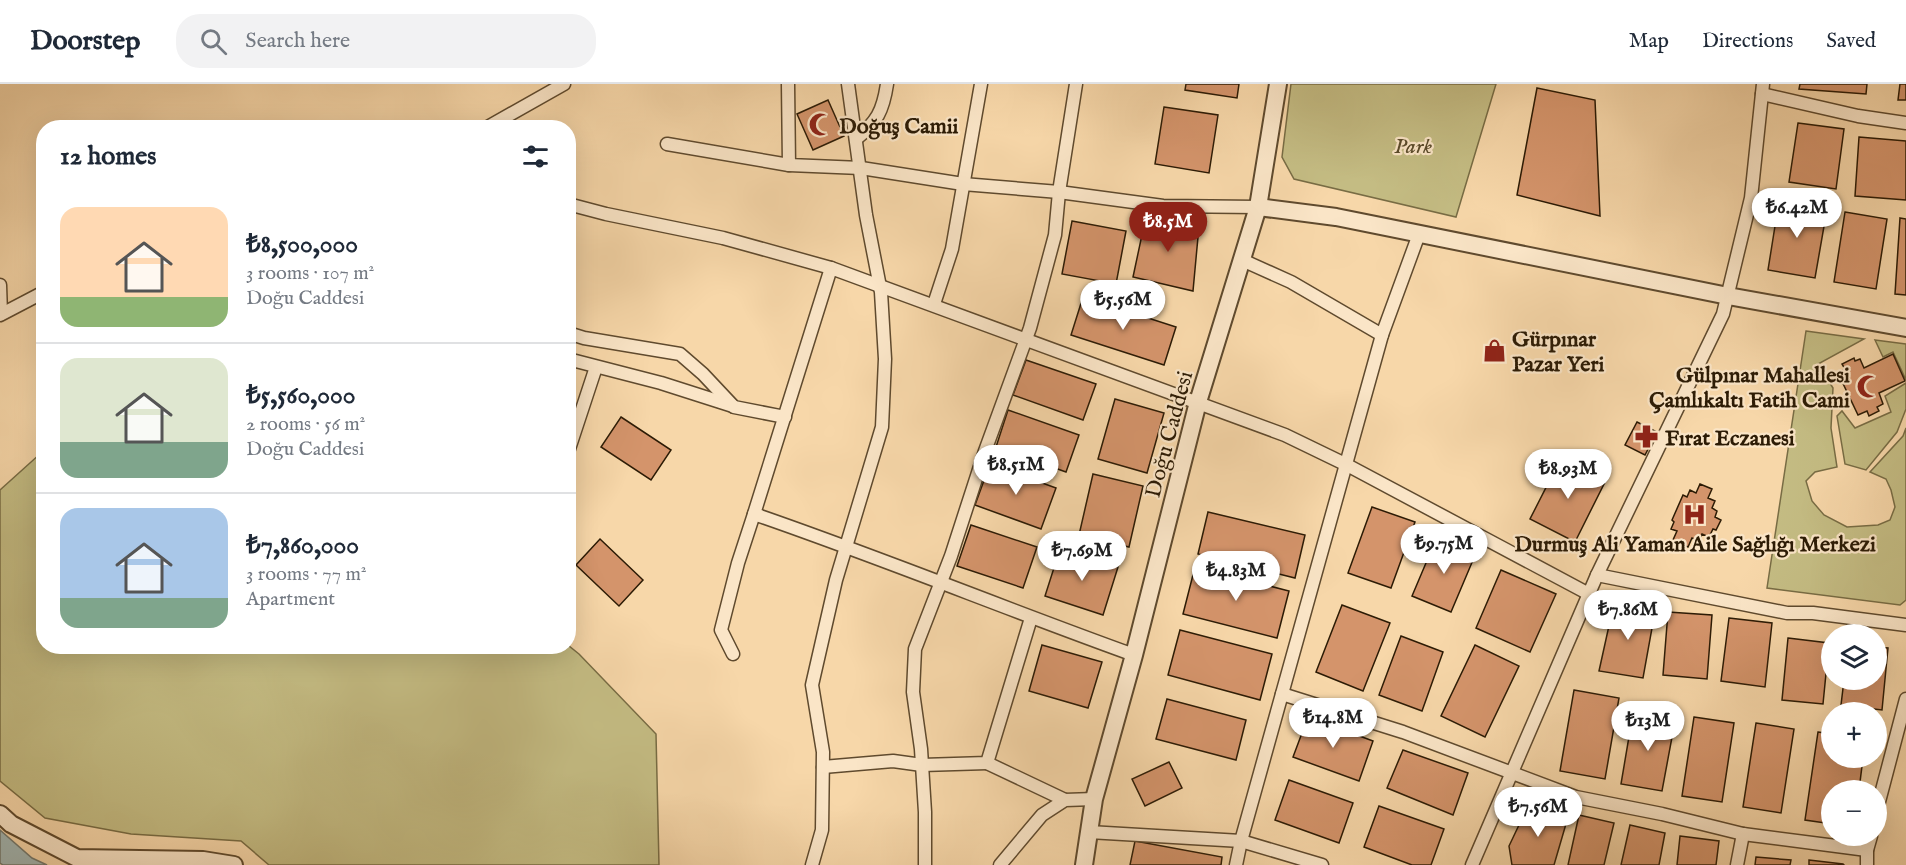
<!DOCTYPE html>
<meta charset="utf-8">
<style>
:root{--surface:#fff;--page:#f2f2f3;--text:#1f2937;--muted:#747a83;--line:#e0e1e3;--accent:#8f2418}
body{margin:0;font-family:"IM FELL English",serif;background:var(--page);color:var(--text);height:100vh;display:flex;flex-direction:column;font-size:22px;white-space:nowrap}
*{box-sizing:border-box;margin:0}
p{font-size:20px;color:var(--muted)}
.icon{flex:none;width:33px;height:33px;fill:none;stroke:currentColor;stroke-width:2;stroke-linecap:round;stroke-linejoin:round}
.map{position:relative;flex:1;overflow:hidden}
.details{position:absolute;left:36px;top:36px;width:540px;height:534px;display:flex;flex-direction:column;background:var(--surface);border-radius:24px;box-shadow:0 6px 24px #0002}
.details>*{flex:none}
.tools{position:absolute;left:1821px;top:540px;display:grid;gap:12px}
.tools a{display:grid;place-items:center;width:66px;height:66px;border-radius:50%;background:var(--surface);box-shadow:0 6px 24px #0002;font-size:30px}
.price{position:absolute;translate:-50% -51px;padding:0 14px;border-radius:21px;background:#fff;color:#222;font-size:20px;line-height:39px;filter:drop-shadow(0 2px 3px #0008)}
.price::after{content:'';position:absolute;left:50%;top:36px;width:18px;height:14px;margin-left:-9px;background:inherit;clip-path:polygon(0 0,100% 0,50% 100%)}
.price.active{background:var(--accent);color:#fff}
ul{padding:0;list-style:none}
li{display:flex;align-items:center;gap:18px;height:150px;padding:0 24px}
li+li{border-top:2px solid var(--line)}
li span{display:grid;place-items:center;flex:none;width:168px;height:120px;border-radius:18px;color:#555}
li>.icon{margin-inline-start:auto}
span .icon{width:72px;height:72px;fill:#fffc;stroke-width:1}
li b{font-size:26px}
h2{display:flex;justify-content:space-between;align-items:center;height:72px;padding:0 24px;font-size:26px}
header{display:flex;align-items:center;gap:36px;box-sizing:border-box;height:84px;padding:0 30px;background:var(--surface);border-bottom:2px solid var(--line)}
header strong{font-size:28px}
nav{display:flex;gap:33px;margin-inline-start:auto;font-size:21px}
.search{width:420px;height:54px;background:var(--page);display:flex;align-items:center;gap:15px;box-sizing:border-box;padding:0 21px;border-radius:24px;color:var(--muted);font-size:22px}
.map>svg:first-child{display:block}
.green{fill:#c4bc83;stroke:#786c44;stroke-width:1.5}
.water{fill:#a2b7b4;stroke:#73796e;stroke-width:1.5}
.building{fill:#d4946b;stroke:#2c1b05;stroke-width:1.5}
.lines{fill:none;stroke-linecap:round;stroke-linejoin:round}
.minor-casing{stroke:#5f4a2e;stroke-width:15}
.tertiary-casing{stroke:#5f4a2e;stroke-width:20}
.minor{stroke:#fae5c7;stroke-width:12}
.tertiary{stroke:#fae5c7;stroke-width:16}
.labels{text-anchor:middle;stroke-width:4.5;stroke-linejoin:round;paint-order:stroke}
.poi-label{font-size:22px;font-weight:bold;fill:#2c1b05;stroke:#fae5c7;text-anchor:start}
.park-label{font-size:22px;font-style:italic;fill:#5a4b2b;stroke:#fae5c7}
.street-label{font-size:22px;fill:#2c1b05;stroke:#fae5c7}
</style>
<header>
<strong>Doorstep</strong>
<div class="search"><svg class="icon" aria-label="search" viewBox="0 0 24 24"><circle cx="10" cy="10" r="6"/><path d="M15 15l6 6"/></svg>Search here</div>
<nav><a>Map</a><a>Directions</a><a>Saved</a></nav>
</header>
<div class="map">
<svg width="1906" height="781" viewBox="0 0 1906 781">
<rect width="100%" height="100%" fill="#f7d7a9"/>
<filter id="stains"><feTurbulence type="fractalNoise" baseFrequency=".00333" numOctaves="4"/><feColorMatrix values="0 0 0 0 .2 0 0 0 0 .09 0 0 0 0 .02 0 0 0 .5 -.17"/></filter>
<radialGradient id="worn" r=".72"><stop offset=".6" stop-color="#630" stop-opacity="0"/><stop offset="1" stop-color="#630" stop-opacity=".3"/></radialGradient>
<g class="green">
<path d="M1291 0H1496L1456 133 1294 95 1282 73Z"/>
<path d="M1806 247 1864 255 1818 280 1833 304 1831 344 1837 383 1815 388 1806 397 1812 417 1824 431 1847 443 1878 441 1890 436 1895 423 1891 406 1886 395 1870 388 1903 352 1906 344V516L1900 521 1767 504Z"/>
<path d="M1875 256 1906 260V296L1893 268 1883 273Z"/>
<path d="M1906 299V325L1897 348 1866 386 1845 380 1837 332 1842 327 1855 344 1891 328 1885 312Z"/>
<path d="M41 369 44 370V562H569L579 570 656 650 659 781H269L241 757 131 750 45 734 0 697V406Z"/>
</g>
<path class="water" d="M0 746 32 774 47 781H3L0 779Z"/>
<g class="building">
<path d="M1186 0H1239L1237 14 1185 6Z"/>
<path d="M1800 0H1867L1866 10 1799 5Z"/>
<path d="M1900 0H1906V16H1898Z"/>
<path d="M1537 4 1595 16 1600 132 1517 111Z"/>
<path d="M828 16 844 52 813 66 797 30Z"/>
<path d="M1164 23 1218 31 1209 89 1155 80Z"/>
<path d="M1798 39 1844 45 1836 105 1789 98Z"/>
<path d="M1859 53 1906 57V116L1855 112Z"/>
<path d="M1779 117 1827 125 1815 194 1768 186Z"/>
<path d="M1845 128 1887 135 1876 205 1834 198Z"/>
<path d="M1146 132 1199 142 1193 207 1133 193Z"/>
<path d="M1900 134 1906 135V211L1895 210Z"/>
<path d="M1072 137 1126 147 1116 200 1062 190Z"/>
<path d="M1083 213 1176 243 1164 281 1071 251Z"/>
<path d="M1893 270 1905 297 1879 309 1883 320 1877 323 1879 327 1869 332 1867 327 1858 331 1838 289 1845 285 1842 280 1854 274 1855 277 1860 275 1864 284Z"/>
<path d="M1026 276 1096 300 1083 336 1013 311Z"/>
<path d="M1115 315 1164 329 1147 389 1098 375Z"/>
<path d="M1008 326 1079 351 1066 388 996 363Z"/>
<path d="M621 333 671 366 651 396 601 363Z"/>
<path d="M1637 338 1657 348 1645 371 1625 361Z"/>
<path d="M1561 374 1606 396 1575 458 1530 435Z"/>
<path d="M990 380 1056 404 1041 445 975 421Z"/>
<path d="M1093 390 1143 402 1129 463 1079 451Z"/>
<path d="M1700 400 1712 405 1708 414 1715 417 1712 424 1717 427 1715 433 1721 436 1716 446 1713 445 1709 453 1702 450 1699 457 1692 454 1688 463 1673 456 1677 447 1671 445 1674 438 1672 436 1683 411 1687 413 1690 406 1696 409Z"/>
<path d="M1372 423 1415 438 1391 504 1348 489Z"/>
<path d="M1208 428 1305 451 1295 494 1198 470Z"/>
<path d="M971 441 1037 463 1023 504 957 482Z"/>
<path d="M1437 453 1476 469 1451 528 1412 512Z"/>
<path d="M600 455 643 496 619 522 576 481Z"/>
<path d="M1060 465 1118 483 1103 531 1045 512Z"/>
<path d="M1195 483 1289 507 1277 554 1183 530Z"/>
<path d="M1501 486 1556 510 1530 568 1476 544Z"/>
<path d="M1628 520 1656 522 1643 594 1599 587 1612 528Z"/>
<path d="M1342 521 1390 539 1363 607 1316 588Z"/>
<path d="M1668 528 1712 531 1707 595 1663 591Z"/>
<path d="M1729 534 1772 539 1765 603 1721 597Z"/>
<path d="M1180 546 1272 570 1260 616 1168 591Z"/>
<path d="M1401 552 1443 568 1422 627 1379 611Z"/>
<path d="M1788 554 1829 559 1823 620 1782 616Z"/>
<path d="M1042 561 1102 578 1088 624 1029 607Z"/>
<path d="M1475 561 1519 582 1485 653 1441 632Z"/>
<path d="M1876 563 1888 564 1882 626 1841 621 1844 596H1876Z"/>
<path d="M1574 606 1619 614 1605 695 1560 687Z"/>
<path d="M1167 615 1246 636 1236 676 1156 655Z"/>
<path d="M1633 629 1675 637 1662 707 1621 700Z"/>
<path d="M1308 633 1373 657 1359 697 1293 673Z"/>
<path d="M1694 633 1734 639 1722 718 1682 712Z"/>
<path d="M1756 639 1794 645 1781 729 1743 723Z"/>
<path d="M1818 648 1832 650V674H1863L1859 706H1832V740L1805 736Z"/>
<path d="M1403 666 1468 689 1453 731 1387 704Z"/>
<path d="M1169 678 1182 704 1145 722 1132 695Z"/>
<path d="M1289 696 1353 719 1339 759 1275 736Z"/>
<path d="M1379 722 1444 745 1431 781H1412L1364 763Z"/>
<path d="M1528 722 1568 733 1554 781H1512L1509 762Z"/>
<path d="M1579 731 1614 739 1604 781H1568Z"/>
<path d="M1630 741 1665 749 1659 781H1621Z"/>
<path d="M1680 752 1719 757 1716 781H1677Z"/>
<path d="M1135 757 1222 773 1221 781H1130Z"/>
<path d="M1756 773 1791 776 1790 781H1755Z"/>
<path d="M1809 776 1843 780 1844 781H1809Z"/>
</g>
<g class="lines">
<defs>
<g id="minor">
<path d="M788 0 789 81 861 84 963 100 1059 108 1163 122 1258 123"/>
<path d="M1762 10 1858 32 1906 39"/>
<path d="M486 44 564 0"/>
<path d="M856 55C877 38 883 27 887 0"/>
<path d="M667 60 789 81"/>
<path d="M568 120 606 130 723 154 831 184"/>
<path d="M1242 176 1291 198 1382 251"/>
<path d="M0 201 1 230"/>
<path d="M934 220 952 165 981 0"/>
<path d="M0 231 44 208"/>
<path d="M568 249 584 254 680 270 703 290 734 323 785 333"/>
<path d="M568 275 661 299 733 322"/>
<path d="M568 368 596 283"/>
<path d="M754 430 831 184 1285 351 1347 381 1589 510"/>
<path d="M1597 491 1787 529H1813L1906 541"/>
<path d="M733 570 721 546 738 479 754 430C882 474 1006 525 1134 571"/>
<path d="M1282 610 1403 648 1576 713 1662 730 1743 750 1867 766"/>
<path d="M987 679 1065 716"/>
<path d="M823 683 893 677 922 681 987 679 1031 534"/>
<path d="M1876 729 1906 615"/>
<path d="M1089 748 1241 757 1322 781"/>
<path d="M812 781 822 746 823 668 812 601 836 496 882 343 885 275 881 208 866 131 848 0"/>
<path d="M925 781V728L921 665 913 608 915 565 951 472 985 367 1030 244 1055 151 1059 108 1076 0"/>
<path d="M1000 781 1042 731 1065 716 1094 715"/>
<path d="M1236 781 1241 757 1382 251 1419 150"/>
<path d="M1472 781 1597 491 1723 230 1751 114 1763 0"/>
<path d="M1737 781 1743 750"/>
<path d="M1867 781V766L1871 752"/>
</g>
<g id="tertiary">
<path d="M1258 123 1336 133 1728 212 1906 244"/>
<path d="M0 730 11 740 77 774 203 776 234 781"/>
<path d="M1084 781 1094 715 1134 571 1198 318 1258 123 1278 0"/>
</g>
</defs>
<use href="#minor" class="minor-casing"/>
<use href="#tertiary" class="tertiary-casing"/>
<use href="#minor" class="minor"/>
<use href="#tertiary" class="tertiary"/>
</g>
<defs>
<symbol id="mosque-bare" viewBox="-9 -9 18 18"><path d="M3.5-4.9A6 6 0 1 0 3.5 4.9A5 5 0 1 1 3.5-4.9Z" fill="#8f2418" stroke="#fae5c7" stroke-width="2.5" paint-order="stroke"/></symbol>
<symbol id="shop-bare" viewBox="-9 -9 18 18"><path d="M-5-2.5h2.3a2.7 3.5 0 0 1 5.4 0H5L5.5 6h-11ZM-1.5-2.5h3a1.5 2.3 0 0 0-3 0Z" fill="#8f2418" stroke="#fae5c7" stroke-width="2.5" paint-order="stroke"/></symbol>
<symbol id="pharmacy-bare" viewBox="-9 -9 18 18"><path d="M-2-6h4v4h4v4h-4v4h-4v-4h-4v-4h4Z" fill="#8f2418" stroke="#fae5c7" stroke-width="2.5" paint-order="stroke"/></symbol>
<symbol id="hospital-bare" viewBox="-9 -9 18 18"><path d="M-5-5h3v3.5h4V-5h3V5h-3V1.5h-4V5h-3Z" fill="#8f2418" stroke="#fae5c7" stroke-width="2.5" paint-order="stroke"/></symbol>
</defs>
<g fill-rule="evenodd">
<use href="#mosque-bare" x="804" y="24" width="33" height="33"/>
<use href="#shop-bare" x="1478" y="250" width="33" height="33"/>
<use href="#mosque-bare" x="1852" y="286" width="33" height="33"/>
<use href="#pharmacy-bare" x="1630" y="336" width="33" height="33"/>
<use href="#hospital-bare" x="1678" y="414" width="33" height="33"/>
</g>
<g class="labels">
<g class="poi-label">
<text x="839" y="49">Doğuş Camii</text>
<text x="1512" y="262">Gürpınar<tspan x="1512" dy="25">Pazar Yeri</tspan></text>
<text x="1850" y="298" text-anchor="end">Gülpınar Mahallesi<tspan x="1850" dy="25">Çamlıkaltı Fatih Cami</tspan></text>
<text x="1665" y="361">Fırat Eczanesi</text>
<text x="1695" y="467" text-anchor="middle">Durmuş Ali Yaman Aile Sağlığı Merkezi</text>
</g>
<g class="park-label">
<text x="1413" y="69">Park</text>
</g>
<g class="street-label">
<text transform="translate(1168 350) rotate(-75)" y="8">Doğu Caddesi</text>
</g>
</g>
<rect width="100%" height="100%" filter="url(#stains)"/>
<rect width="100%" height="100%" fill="url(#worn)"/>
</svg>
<div class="tools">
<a><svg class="icon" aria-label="layers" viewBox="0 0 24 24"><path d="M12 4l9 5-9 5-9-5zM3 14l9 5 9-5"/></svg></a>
<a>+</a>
<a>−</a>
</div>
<b class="price" style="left:1797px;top:155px">₺6.42M</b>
<b class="price active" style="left:1168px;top:169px">₺8.5M</b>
<b class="price" style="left:1123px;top:247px">₺5.56M</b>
<b class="price" style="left:1016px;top:412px">₺8.51M</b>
<b class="price" style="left:1568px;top:416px">₺8.93M</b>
<b class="price" style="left:1444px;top:491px">₺9.75M</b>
<b class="price" style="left:1082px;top:498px">₺7.69M</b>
<b class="price" style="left:1236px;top:518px">₺4.83M</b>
<b class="price" style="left:1628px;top:557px">₺7.86M</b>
<b class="price" style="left:1333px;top:665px">₺14.8M</b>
<b class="price" style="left:1648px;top:668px">₺13M</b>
<b class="price" style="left:1538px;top:754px">₺7.56M</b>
<section class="details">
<h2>12 homes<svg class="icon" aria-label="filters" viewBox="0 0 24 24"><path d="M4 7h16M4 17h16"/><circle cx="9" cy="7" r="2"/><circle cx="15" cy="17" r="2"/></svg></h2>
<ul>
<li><span style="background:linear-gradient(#ffd9b3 75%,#8fb573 0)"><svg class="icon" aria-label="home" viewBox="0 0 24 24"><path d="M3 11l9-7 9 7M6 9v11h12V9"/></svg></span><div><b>₺8,500,000</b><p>3 rooms · 107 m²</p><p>Doğu Caddesi</p></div></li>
<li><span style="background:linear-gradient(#dfe7d0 70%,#7fa58c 0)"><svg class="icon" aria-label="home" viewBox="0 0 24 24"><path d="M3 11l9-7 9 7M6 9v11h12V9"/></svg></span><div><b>₺5,560,000</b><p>2 rooms · 56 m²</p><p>Doğu Caddesi</p></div></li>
<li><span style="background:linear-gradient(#a9c7e8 75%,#7fa58c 0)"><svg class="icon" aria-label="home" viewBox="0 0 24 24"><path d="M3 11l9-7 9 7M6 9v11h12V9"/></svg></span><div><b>₺7,860,000</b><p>3 rooms · 77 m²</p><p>Apartment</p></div></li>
</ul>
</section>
</div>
